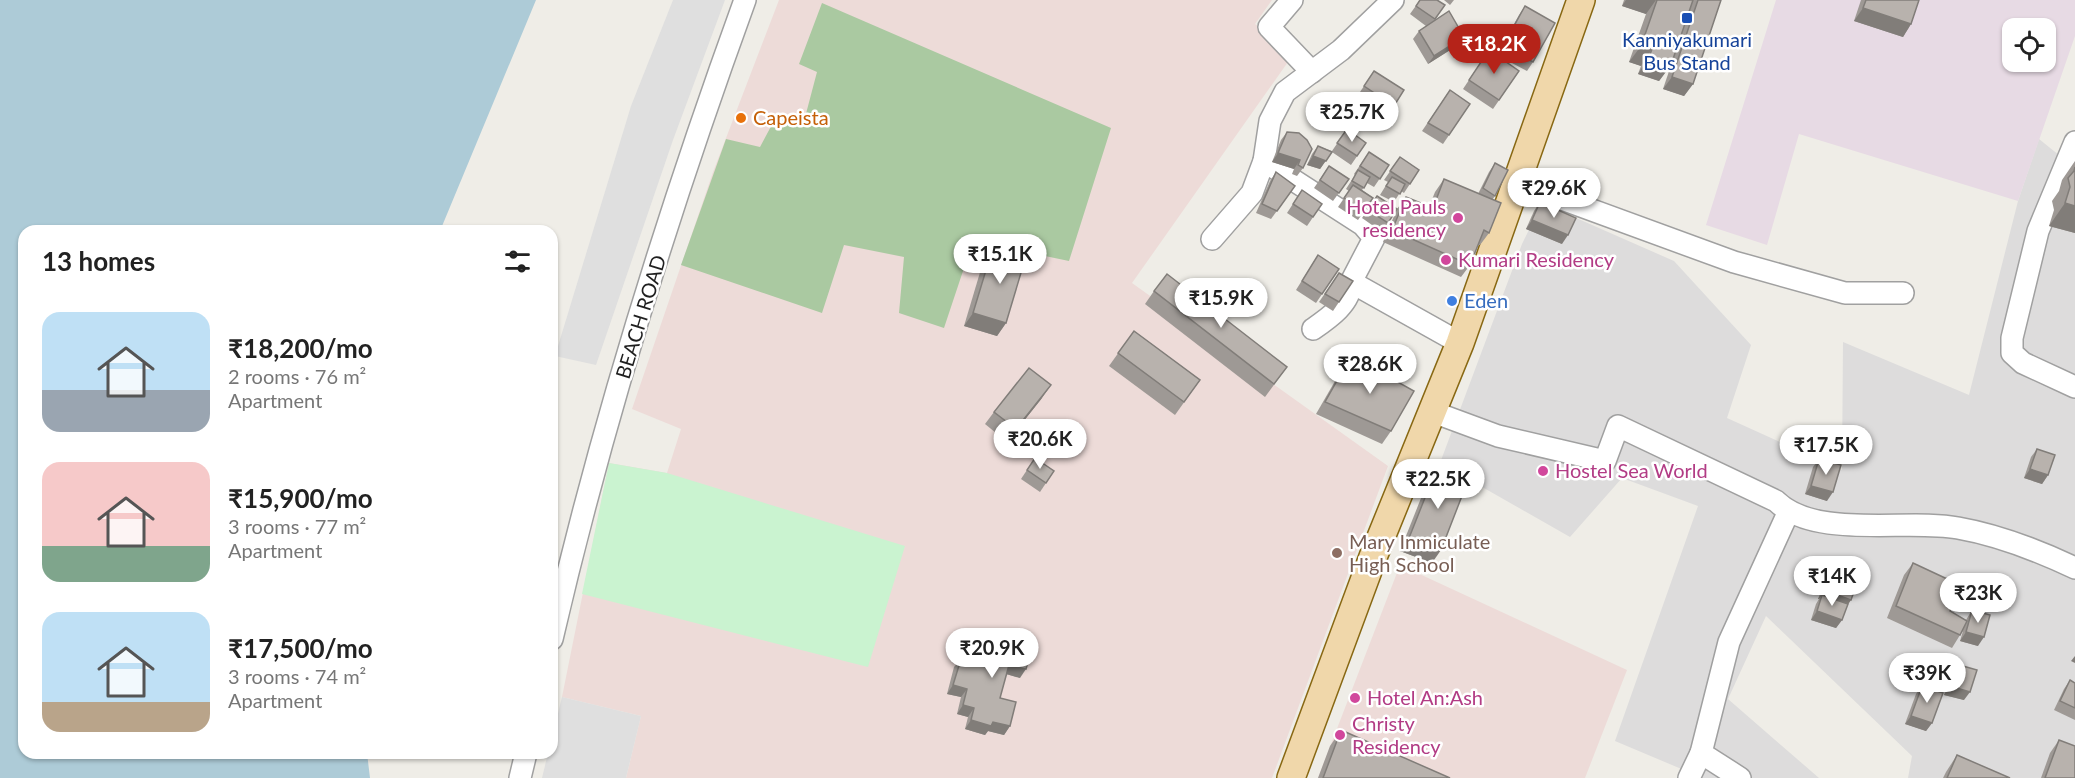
<!DOCTYPE html>
<meta charset="utf-8">
<style>
:root{--surface:#fff;--page:#f6f6f6;--text:#222;--muted:#767676;--accent:#b52319}
body{margin:0;font-family:Lato,sans-serif;background:var(--page);color:var(--text);height:100vh;display:flex;flex-direction:column;font-size:22px;white-space:nowrap}
*{box-sizing:border-box;margin:0}
p{font-size:20px;color:var(--muted)}
.icon{flex:none;width:33px;height:33px;fill:none;stroke:currentColor;stroke-width:2;stroke-linecap:round;stroke-linejoin:round}
.map{position:relative;flex:1;overflow:hidden}
.panel{position:absolute;left:18px;top:225px;width:540px;height:534px;display:flex;flex-direction:column;background:var(--surface);border-radius:18px;box-shadow:0 2px 4px #0004}
.panel>*{flex:none}
.buttons{position:absolute;left:2002px;top:18px;display:grid;gap:12px}
.buttons a{display:grid;place-items:center;width:54px;height:54px;border-radius:12px;background:var(--surface);box-shadow:0 2px 4px #0004;font-size:30px}
.price{position:absolute;translate:-50% -51px;padding:0 14px;border-radius:21px;background:#fff;color:#222;font-size:20px;line-height:39px;filter:drop-shadow(0 2px 3px #0008)}
.price::after{content:'';position:absolute;left:50%;top:36px;width:18px;height:14px;margin-left:-9px;background:inherit;clip-path:polygon(0 0,100% 0,50% 100%)}
.price.current{background:var(--accent);color:#fff}
ul{padding:0;list-style:none}
li{display:flex;align-items:center;gap:18px;height:150px;padding:0 24px}
li span{display:grid;place-items:center;flex:none;width:168px;height:120px;border-radius:18px;color:#555}
li>.icon{margin-inline-start:auto}
span .icon{width:72px;height:72px;fill:#fffc;stroke-width:1}
li b{font-size:26px}
h2{display:flex;justify-content:space-between;align-items:center;height:72px;padding:0 24px;font-size:26px}
.map>svg:first-child{display:block}
.residential{fill:#dddcdc}
.commercial{fill:#eddbd8}
.industrial{fill:#e7dae4;fill-rule:evenodd}
.forest{fill:#aac9a1}
.park{fill:#caf3d0}
.parking{fill:#dfdfdf}
.water{fill:#adcbd7}
.lines{fill:none;stroke-linecap:round;stroke-linejoin:round}
.minor-casing{stroke:#a0a0a0;stroke-width:24}
.major-casing{stroke:#886813;stroke-width:30}
.minor{stroke:#fff;stroke-width:21}
.major{stroke:#f0d7aa;stroke-width:27}
.wall{fill:#9e9995}
.shaded-wall{fill:#817d79}
.building{fill:#b8b2ad;stroke:#817d79;stroke-width:1.5}
.transit-dot{fill:#1a4fb4;stroke:#fff;stroke-width:2}
.food-dot{fill:#e8710a;stroke:#fff;stroke-width:2}
.hotel-dot{fill:#d1479c;stroke:#fff;stroke-width:2}
.shop-dot{fill:#3f7fe0;stroke:#fff;stroke-width:2}
.education-dot{fill:#8d6e63;stroke:#fff;stroke-width:2}
.labels{text-anchor:middle;stroke-width:5;stroke-linejoin:round;paint-order:stroke}
.transit-label{font-size:20px;fill:#164399;stroke:#fff}
.food-label{font-size:20px;fill:#c56008;stroke:#fff;text-anchor:start}
.hotel-label{font-size:20px;fill:#b23c85;stroke:#fff;text-anchor:start}
.shop-label{font-size:20px;fill:#366cbe;stroke:#fff;text-anchor:start}
.street-label{font-size:20px;fill:#1f1f1f;stroke:#fff}
.education-label{font-size:20px;fill:#785e54;stroke:#fff;text-anchor:start}
</style>
<div class="map">
<svg width="2075" height="778" viewBox="0 0 2075 778">
<rect width="100%" height="100%" fill="#efede7"/>
<path class="residential" d="M2039 139 2075 168V778H1908L1912 756 1766 616 1728 699 1819 778H1689L1691 773 1615 741 1698 506 1622 478 1570 537 1440 463 1522 244 1542 203 1674 261 1751 345 1727 418 1842 470 1843 342 1969 395 2018 201Z"/>
<g class="commercial">
<path d="M779 0H1272L1255 24 1295 52 1132 283 1388 466 1272 778H626L641 716 562 697 609 463 667 473 681 429 632 409 713 172Z"/>
<path d="M1400 565 1627 670 1585 778H1318Z"/>
</g>
<path class="industrial" d="M1776 0H2075V36L2018 201 1799 134 1767 245 1706 225ZM2013 28H2046V62H2013Z"/>
<path class="forest" d="M822 3 1111 128 1069 261 973 241 944 328 899 313 904 257 844 245 822 313 681 265 726 139 760 147 776 117 803 125 817 72 799 64Z"/>
<path class="park" d="M609 463 667 473 905 546 868 667 582 594Z"/>
<g class="parking">
<path d="M673 0H725L673 140 596 365 555 356 631 106Z"/>
<path d="M562 697 641 716 626 778H542L548 753H552V738Z"/>
</g>
<path class="water" d="M0 0H536L440 231H24V753H367L370 778H0Z"/>
<g class="lines">
<defs>
<g id="minor">
<path d="M1292 0 1269 27 1312 72"/>
<path d="M2075 142 2038 231 2012 338V353L2023 363 2075 387"/>
<path d="M1264 161 1363 225 1374 238 1351 282 1460 343"/>
<path d="M1518 183 1734 262 1845 293H1903"/>
<path d="M1212 239 1252 193 1264 161 1270 121 1285 92 1341 50 1393 0"/>
<path d="M1313 329C1329 318 1351 303 1351 282"/>
<path d="M1433 412 1498 436 1605 461 1618 426 1776 501C1816 540 1907 518 1958 528 1998 535 2039 551 2075 568"/>
<path d="M552 639C602 423 669 209 745 0"/>
<path d="M520 778 526 753"/>
<path d="M1689 778 1701 753"/>
<path d="M1740 778 1701 753 1729 642 1788 513"/>
</g>
<path id="major" d="M1291 778 1373 557 1460 343 1581 0"/>
</defs>
<use href="#minor" class="minor-casing"/>
<use href="#major" class="major-casing"/>
<use href="#minor" class="minor"/>
<use href="#major" class="major"/>
</g>
<g class="wall">
<path d="M1420 0 1445 5 1435 20 1464 37 1458 45 1428 64 1413 39 1419 31 1426 26 1410 14Z"/>
<path d="M1444 0H1454L1450 5Z"/>
<path d="M1624 0H1693L1671 65 1659 81 1638 74 1641 66 1629 62 1646 14 1622 6Z"/>
<path d="M1693 0H1721L1693 84 1684 96 1663 89Z"/>
<path d="M1861 0H1919L1911 24 1903 37 1854 21Z"/>
<path d="M1525 6 1533 62 1527 71 1497 55 1519 15Z"/>
<path d="M1489 50 1519 71 1493 109 1463 89Z"/>
<path d="M1374 71 1404 90 1388 114 1358 95Z"/>
<path d="M1450 90 1470 104 1443 144 1422 131Z"/>
<path d="M1347 129 1366 143 1351 165 1332 152 1320 169 1307 165 1312 154 1318 146 1332 151Z"/>
<path d="M1287 132 1303 168 1297 176 1292 174 1294 169 1272 162 1281 140Z"/>
<path d="M1369 152 1389 165 1374 187 1367 183 1362 190 1373 198 1358 220 1338 207 1349 191 1346 189 1355 175 1354 174Z"/>
<path d="M1400 157 1419 170 1404 193 1401 191 1394 202 1380 195 1388 182 1384 180Z"/>
<path d="M2075 161V233L2049 226 2054 210 2052 201 2059 191 2062 180Z"/>
<path d="M1495 163V196L1492 200 1489 233 1480 245H1478L1470 265 1461 277 1383 242 1397 209 1406 197 1429 207 1435 192 1444 179 1478 194 1489 172Z"/>
<path d="M1329 166 1349 179 1333 201 1314 188Z"/>
<path d="M1276 172 1295 186 1271 219 1256 213 1270 181Z"/>
<path d="M1302 190 1322 204 1307 226 1287 213Z"/>
<path d="M1377 196 1397 209 1382 232 1362 218Z"/>
<path d="M1540 202 1562 244 1526 229 1534 211Z"/>
<path d="M993 247 1006 323 997 336 964 326 984 259Z"/>
<path d="M1318 255 1339 269 1316 303 1296 290Z"/>
<path d="M1339 273V302L1333 311 1319 302Z"/>
<path d="M1154 291 1287 367 1265 397 1145 304Z"/>
<path d="M1134 331 1200 380 1175 415 1109 366Z"/>
<path d="M1351 356 1391 431 1382 444 1316 414 1342 369Z"/>
<path d="M1042 398 1007 442 985 424 994 412Z"/>
<path d="M2037 449 2048 475 2042 484 2024 478 2031 457Z"/>
<path d="M1035 458 1054 471 1040 492 1021 479Z"/>
<path d="M1819 459 1827 501 1805 494 1813 467Z"/>
<path d="M1436 470 1432 563 1400 551 1427 483Z"/>
<path d="M1913 563 1950 611 1966 620 1972 610 1978 646 1960 641 1963 631 1960 635 1952 648 1887 618 1904 575Z"/>
<path d="M1830 573 1847 605 1842 620 1836 628 1811 620 1816 604 1819 599H1818L1824 582Z"/>
<path d="M995 634 1020 678 1006 674 1000 698 1010 726 1004 735 988 731 985 735 965 729 968 717 957 714 961 697 947 694 954 667 961 659 971 662 973 655 979 647 987 649 989 642Z"/>
<path d="M1956 664 1964 700 1944 695 1950 672Z"/>
<path d="M2070 680 2075 683V720L2054 710 2064 689Z"/>
<path d="M1922 686 1932 723 1926 731 1905 724 1916 694Z"/>
<path d="M1341 730 1450 778H1318L1330 746Z"/>
<path d="M2059 740 2075 778H2041L2050 753Z"/>
<path d="M1957 755 2010 778H1943L1946 772Z"/>
</g>
<g class="shaded-wall">
<path d="M1626 0H1656L1646 14 1622 6Z"/>
<path d="M1863 8 1911 24 1903 37 1854 21Z"/>
<path d="M1464 37 1458 45 1428 64 1434 56Z"/>
<path d="M1641 46 1652 49 1641 66 1629 62Z"/>
<path d="M1649 57 1671 65 1659 81 1638 74Z"/>
<path d="M1672 77 1693 84 1684 96 1663 89Z"/>
<path d="M1332 152 1320 169 1307 165 1313 156Z"/>
<path d="M1278 153 1300 160 1294 169 1272 162Z"/>
<path d="M2065 203 2075 206V233L2049 226Z"/>
<path d="M1532 220 1568 235 1562 244 1526 229Z"/>
<path d="M973 313 1006 323 997 336 964 326Z"/>
<path d="M1051 385 1042 398 1007 442 1016 429Z"/>
<path d="M2030 469 2048 475 2042 484 2024 478Z"/>
<path d="M1811 486 1833 492 1827 501 1805 494Z"/>
<path d="M1409 538 1441 550 1432 563 1400 551Z"/>
<path d="M1824 590 1851 600 1845 609 1822 595 1819 599H1818Z"/>
<path d="M1817 611 1842 620 1836 628 1811 620Z"/>
<path d="M1966 632 1984 637 1978 646 1960 641Z"/>
<path d="M2075 656V663L2071 661Z"/>
<path d="M1009 665 1026 669 1020 678 1003 673Z"/>
<path d="M953 685 967 689 961 697 947 694Z"/>
<path d="M1950 686 1970 692 1964 700 1944 695Z"/>
<path d="M963 705 974 708 968 717 957 714Z"/>
<path d="M1911 716 1932 723 1926 731 1905 724Z"/>
<path d="M971 720 993 722 1010 726 1004 735 988 731 985 735 965 729Z"/>
</g>
<g class="building">
<path d="M1420 0H1437L1445 5 1435 19 1416 6Z"/>
<path d="M1657 0H1693L1671 65 1649 57 1652 49 1641 46Z"/>
<path d="M1698 0H1721L1693 84 1672 77Z"/>
<path d="M1866 0H1919L1911 24 1863 8Z"/>
<path d="M1525 6 1555 23 1533 62 1503 46Z"/>
<path d="M1449 11 1464 37 1434 56 1419 31Z"/>
<path d="M1489 50 1519 71 1499 100 1469 80Z"/>
<path d="M1374 71 1404 90 1394 106 1364 86Z"/>
<path d="M1450 90 1470 104 1449 135 1428 123Z"/>
<path d="M1347 129 1366 143 1357 156 1337 143Z"/>
<path d="M1287 132 1299 133 1307 140 1312 149 1303 168 1298 165 1300 160 1278 153Z"/>
<path d="M1318 146 1332 152 1326 161 1313 156Z"/>
<path d="M1369 152 1389 165 1380 179 1360 166Z"/>
<path d="M1400 157 1419 170 1410 184 1390 171Z"/>
<path d="M1495 163 1508 170 1495 196 1483 188Z"/>
<path d="M1329 166 1349 179 1339 193 1320 180Z"/>
<path d="M2075 167V206L2065 203 2070 187 2068 178 2074 171Z"/>
<path d="M1358 170 1370 177 1364 188 1352 181Z"/>
<path d="M1276 172 1295 186 1277 211 1262 204Z"/>
<path d="M1392 177 1405 184 1400 194 1386 186Z"/>
<path d="M1444 179 1501 203 1489 233 1484 230 1470 265 1392 230 1406 197 1433 208Z"/>
<path d="M1353 185 1373 198 1364 211 1344 198Z"/>
<path d="M1302 190 1322 204 1313 217 1293 204Z"/>
<path d="M1377 196 1397 209 1388 223 1368 210Z"/>
<path d="M1540 202 1576 218 1568 235 1532 220Z"/>
<path d="M993 247 1026 256 1006 323 973 313Z"/>
<path d="M1318 255 1339 269 1322 294 1302 281Z"/>
<path d="M1339 273 1353 281 1339 302 1325 294Z"/>
<path d="M1167 274 1287 367 1274 384 1154 291Z"/>
<path d="M1134 331 1200 380 1184 402 1118 353Z"/>
<path d="M1351 356 1414 391 1391 431 1325 402Z"/>
<path d="M1029 368 1051 385 1016 429 994 412Z"/>
<path d="M2037 449 2055 455 2048 475 2030 469Z"/>
<path d="M1035 458 1054 471 1046 483 1027 470Z"/>
<path d="M1819 459 1841 465 1833 492 1811 486Z"/>
<path d="M1436 470 1467 483 1441 550 1409 538Z"/>
<path d="M1913 563 1960 585 1950 611 1967 621 1960 635 1896 606Z"/>
<path d="M1830 573 1857 583 1851 600 1824 590Z"/>
<path d="M1822 595 1848 604 1842 620 1817 611Z"/>
<path d="M1972 610 1990 615 1984 637 1966 632Z"/>
<path d="M995 634 1033 644 1026 669 1009 665 1000 698 1016 702 1010 726 993 722 991 726 971 720 974 708 963 705 967 689 953 685 961 659 974 663 979 647 990 650Z"/>
<path d="M1956 664 1977 670 1970 692 1950 686Z"/>
<path d="M2070 680 2075 683V708L2060 701Z"/>
<path d="M1922 686 1943 693 1932 723 1911 716Z"/>
<path d="M1341 730 1450 778H1323Z"/>
<path d="M2059 740 2075 746V778H2045Z"/>
<path d="M1957 755 2010 778H1947Z"/>
</g>
<rect class="transit-dot" x="1681" y="12" width="12" height="12" rx="3"/>
<circle class="food-dot" cx="741" cy="118" r="6"/>
<g class="hotel-dot">
<circle cx="1458" cy="218" r="6"/>
<circle cx="1446" cy="260" r="6"/>
<circle cx="1543" cy="471" r="6"/>
<circle cx="1355" cy="698" r="6"/>
<circle cx="1340" cy="735" r="6"/>
</g>
<circle class="shop-dot" cx="1452" cy="301" r="6"/>
<circle class="education-dot" cx="1337" cy="553" r="6"/>
<g class="labels">
<g class="transit-label">
<text x="1687" y="47">Kanniyakumari<tspan x="1687" dy="23">Bus Stand</tspan></text>
</g>
<g class="food-label">
<text x="753" y="125">Capeista</text>
</g>
<g class="hotel-label">
<text x="1446" y="214" text-anchor="end">Hotel Pauls<tspan x="1446" dy="23">residency</tspan></text>
<text x="1458" y="267">Kumari Residency</text>
<text x="1555" y="478">Hostel Sea World</text>
<text x="1367" y="705">Hotel An:Ash</text>
<text x="1352" y="731">Christy<tspan x="1352" dy="23">Residency</tspan></text>
</g>
<g class="shop-label">
<text x="1464" y="308">Eden</text>
</g>
<g class="street-label">
<text transform="translate(641 317) rotate(-73)" y="7">BEACH ROAD</text>
</g>
<g class="education-label">
<text x="1349" y="549">Mary Inmiculate<tspan x="1349" dy="23">High School</tspan></text>
</g>
</g>
</svg>
<div class="buttons">
<a><svg class="icon" aria-label="locate" viewBox="0 0 24 24"><circle cx="12" cy="12" r="6"/><path d="M12 2v4M12 18v4M2 12h4M18 12h4"/></svg></a>
</div>
<b class="price current" style="left:1494px;top:75px">₹18.2K</b>
<b class="price" style="left:1352px;top:143px">₹25.7K</b>
<b class="price" style="left:1554px;top:219px">₹29.6K</b>
<b class="price" style="left:1000px;top:285px">₹15.1K</b>
<b class="price" style="left:1221px;top:329px">₹15.9K</b>
<b class="price" style="left:1370px;top:395px">₹28.6K</b>
<b class="price" style="left:1040px;top:470px">₹20.6K</b>
<b class="price" style="left:1826px;top:476px">₹17.5K</b>
<b class="price" style="left:1438px;top:510px">₹22.5K</b>
<b class="price" style="left:1832px;top:607px">₹14K</b>
<b class="price" style="left:1978px;top:624px">₹23K</b>
<b class="price" style="left:992px;top:679px">₹20.9K</b>
<b class="price" style="left:1927px;top:704px">₹39K</b>
<section class="panel">
<h2>13 homes<svg class="icon" aria-label="filters" viewBox="0 0 24 24"><path d="M4 7h16M4 17h16"/><circle cx="9" cy="7" r="2"/><circle cx="15" cy="17" r="2"/></svg></h2>
<ul>
<li><span style="background:linear-gradient(#bfe0f5 65%,#9aa5b1 0)"><svg class="icon" aria-label="home" viewBox="0 0 24 24"><path d="M3 11l9-7 9 7M6 9v11h12V9"/></svg></span><div><b>₹18,200/mo</b><p>2 rooms · 76 m²</p><p>Apartment</p></div></li>
<li><span style="background:linear-gradient(#f6c9c9 70%,#7fa58c 0)"><svg class="icon" aria-label="home" viewBox="0 0 24 24"><path d="M3 11l9-7 9 7M6 9v11h12V9"/></svg></span><div><b>₹15,900/mo</b><p>3 rooms · 77 m²</p><p>Apartment</p></div></li>
<li><span style="background:linear-gradient(#bfe0f5 75%,#b9a48a 0)"><svg class="icon" aria-label="home" viewBox="0 0 24 24"><path d="M3 11l9-7 9 7M6 9v11h12V9"/></svg></span><div><b>₹17,500/mo</b><p>3 rooms · 74 m²</p><p>Apartment</p></div></li>
</ul>
</section>
</div>
